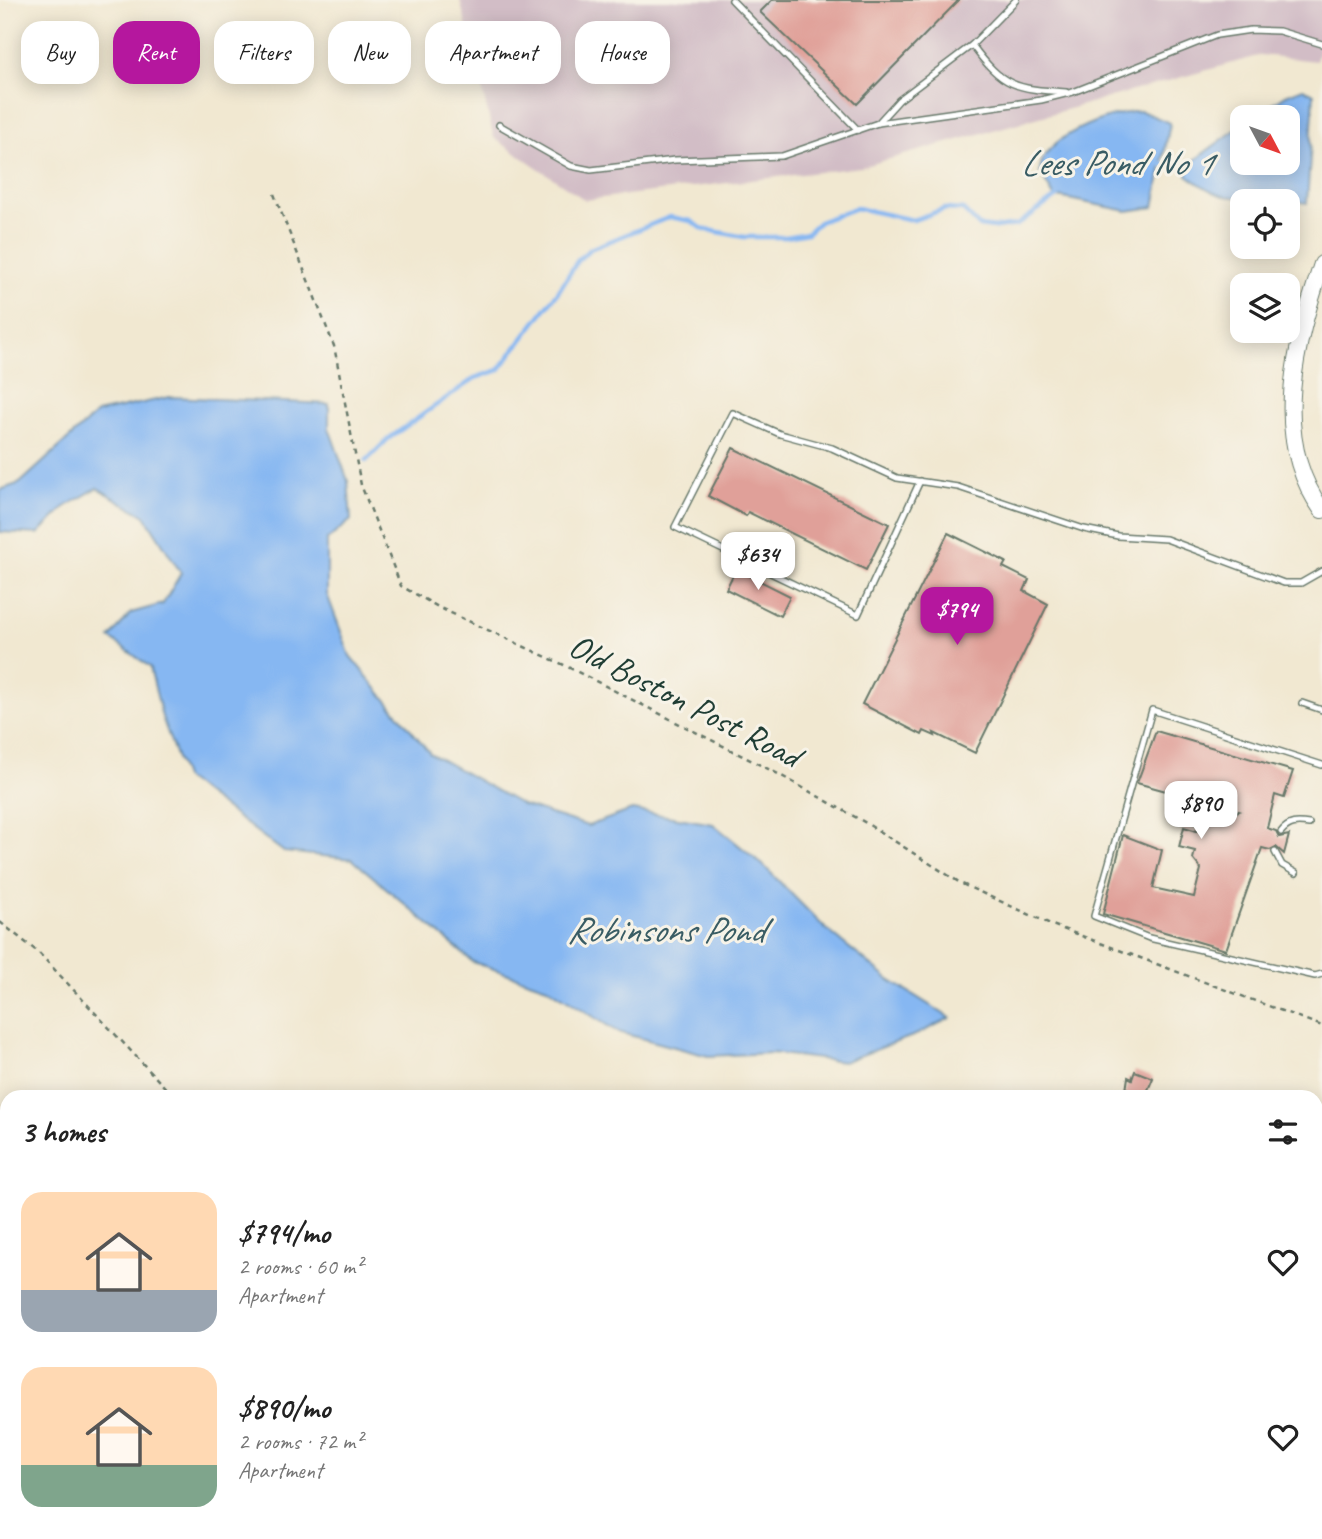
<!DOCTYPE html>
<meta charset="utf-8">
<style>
:root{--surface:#fff;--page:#f6f6f6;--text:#222;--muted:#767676;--accent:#b5179e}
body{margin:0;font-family:Caveat,sans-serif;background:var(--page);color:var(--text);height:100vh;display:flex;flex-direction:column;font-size:26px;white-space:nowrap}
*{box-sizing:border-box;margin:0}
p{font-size:23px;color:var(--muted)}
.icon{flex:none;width:38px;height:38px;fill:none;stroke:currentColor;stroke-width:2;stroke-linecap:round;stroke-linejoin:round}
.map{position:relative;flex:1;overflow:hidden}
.panel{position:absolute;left:0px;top:1090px;width:1323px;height:450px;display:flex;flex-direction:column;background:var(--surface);border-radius:21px 21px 0 0;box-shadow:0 4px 18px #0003}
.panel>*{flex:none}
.banner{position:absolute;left:21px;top:21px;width:700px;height:63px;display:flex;gap:14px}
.needle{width:46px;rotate:131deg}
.fabs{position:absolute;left:1230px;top:105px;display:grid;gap:14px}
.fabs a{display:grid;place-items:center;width:70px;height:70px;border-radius:14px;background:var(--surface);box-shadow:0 4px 18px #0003;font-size:35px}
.price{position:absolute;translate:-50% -60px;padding:0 16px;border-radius:14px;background:#fff;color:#222;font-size:23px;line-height:46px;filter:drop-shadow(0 2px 4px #0008)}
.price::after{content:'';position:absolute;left:50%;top:42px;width:21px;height:16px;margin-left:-10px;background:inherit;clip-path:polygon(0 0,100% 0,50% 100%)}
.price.current{background:var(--accent);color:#fff}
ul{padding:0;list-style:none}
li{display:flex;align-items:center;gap:21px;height:175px;padding:0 21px}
li span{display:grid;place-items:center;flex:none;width:196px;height:140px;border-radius:21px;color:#555}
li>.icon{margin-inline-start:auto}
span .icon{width:84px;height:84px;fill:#fffc;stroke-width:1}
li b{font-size:30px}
h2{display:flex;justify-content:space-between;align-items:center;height:84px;padding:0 21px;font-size:30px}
.tag{padding:0 24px;border-radius:21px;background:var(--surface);box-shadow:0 4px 18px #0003;font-size:24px;line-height:63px}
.tag.current{background:var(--accent);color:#fff}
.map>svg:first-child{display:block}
.industrial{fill:#d2bdc6}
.water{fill:#86b7f2;stroke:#527a93;stroke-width:2}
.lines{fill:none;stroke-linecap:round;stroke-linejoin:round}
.stream{stroke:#86b7f2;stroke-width:4.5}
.building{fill:#e0a099}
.lane-casing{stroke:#68796b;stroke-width:8}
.street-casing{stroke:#68796b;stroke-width:13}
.secondary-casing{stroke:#68796b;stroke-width:18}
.path{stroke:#68796b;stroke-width:2.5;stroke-dasharray:5 5;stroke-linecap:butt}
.lane{stroke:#fff;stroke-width:5}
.street{stroke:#fff;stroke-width:10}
.secondary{stroke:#fff;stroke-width:16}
.labels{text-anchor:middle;stroke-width:6;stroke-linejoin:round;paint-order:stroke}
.street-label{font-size:35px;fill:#1f3d34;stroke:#f7f3e8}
.water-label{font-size:37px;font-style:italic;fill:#395c64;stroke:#f7f3e8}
</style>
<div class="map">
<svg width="1322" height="1539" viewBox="0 0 1322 1539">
<rect width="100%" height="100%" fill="#f7f3e8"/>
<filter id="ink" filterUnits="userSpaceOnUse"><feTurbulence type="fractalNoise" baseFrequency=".0143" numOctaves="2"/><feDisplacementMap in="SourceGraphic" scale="14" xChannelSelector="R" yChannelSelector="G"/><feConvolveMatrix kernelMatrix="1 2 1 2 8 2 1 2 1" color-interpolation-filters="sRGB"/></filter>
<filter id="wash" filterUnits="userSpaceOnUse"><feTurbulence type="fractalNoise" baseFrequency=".00686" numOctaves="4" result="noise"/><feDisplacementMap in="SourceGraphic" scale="28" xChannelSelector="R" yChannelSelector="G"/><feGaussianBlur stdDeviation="1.57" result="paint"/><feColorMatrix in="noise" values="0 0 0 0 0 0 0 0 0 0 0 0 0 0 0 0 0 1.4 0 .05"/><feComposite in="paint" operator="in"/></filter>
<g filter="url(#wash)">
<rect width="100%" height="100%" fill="#f1e8d1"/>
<path class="industrial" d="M460 0H1322V42L1316 61 1261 55 861 167 585 200 494 138Z"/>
<g class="water">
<path d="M1303 88 1314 94 1307 203C1294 201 1281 198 1269 197 1227 197 1223 202 1187 175L1189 164 1242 125V163H1288V117H1252L1286 95Z"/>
<path d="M1141 111 1170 123 1154 207 1127 211 1054 196 1040 173C1039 136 1111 113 1141 111Z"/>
<path d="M170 397 329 404V428L348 481 351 520 327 540V594L350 656 430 753 522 805 588 826 632 810 713 824 763 865 826 929 888 979 950 1018 918 1034 843 1062 772 1053 708 1056 618 1032 547 987 473 962 352 859 284 852 184 778 162 717 150 667 110 638 131 613 163 604 181 573 145 516 97 488 65 507 38 534 0 532V490L20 483 97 413Z"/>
</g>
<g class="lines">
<g class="stream">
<path d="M1157 164 1190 167"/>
<path d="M366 461 388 439 475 378 499 370 558 292 578 260 590 249 670 217 691 221 703 229 744 237H786L807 233 819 222 856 208 913 220 945 209 963 210 979 226 995 228 1017 225 1059 195"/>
</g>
</g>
<g id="blocks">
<g class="building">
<path d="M772 0H959L857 104 760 12Z"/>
<path d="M733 448 889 524 866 570 748 512 746 516 708 496Z"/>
<path d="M948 533 1006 562 1003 567 1029 580 1024 591 1048 604 975 753 934 733 935 736 924 731 922 735 862 704Z"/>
<path d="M736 569 790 596 780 616 726 589Z"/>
<path d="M1156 731 1293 771 1284 798 1275 795 1267 828 1276 831 1279 837 1289 835 1284 854 1276 847 1270 850 1262 848 1226 950 1103 914 1123 835 1162 850 1153 888 1194 897 1201 869 1193 859 1195 851 1179 847 1184 827 1197 831 1204 822 1239 811 1137 783Z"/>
<path d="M1135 1071 1153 1078 1145 1097H1125L1128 1077 1132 1079Z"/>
</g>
</g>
</g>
<g filter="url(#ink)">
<use href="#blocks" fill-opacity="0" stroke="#68796b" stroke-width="2"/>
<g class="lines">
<defs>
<g id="lane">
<path d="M732 0 858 130"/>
<path d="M972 45C1003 87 1015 89 1066 92"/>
<path d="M878 123 899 100 972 45 1016 0"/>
<path d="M499 125 571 166 591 170 675 160 782 156 878 123 1041 100 1073 92 1217 35 1251 30 1279 31 1322 44"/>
<path d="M920 481 858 615 675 527 733 413 780 434 832 448 897 478 958 487 1084 529 1118 536 1166 539 1284 583H1301L1322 571"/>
<path d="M1302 703 1322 710"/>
<path d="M1322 765 1152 710 1094 916 1149 938 1315 976 1322 974"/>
<path d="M1281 832C1289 822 1297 822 1309 824"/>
<path d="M1275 852 1282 865 1296 873"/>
<path d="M1316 1205 1322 1207"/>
</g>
<g id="street">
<path d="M1316 1508H1322"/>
<path d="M746 1533 756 1539"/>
<path d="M1048 1533 1057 1539"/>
<path d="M1281 1539 1283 1533"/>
</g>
<path id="secondary" d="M1322 264C1296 343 1269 436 1322 510"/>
</defs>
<use href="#lane" class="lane-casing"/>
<use href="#street" class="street-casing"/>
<use href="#secondary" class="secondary-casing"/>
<g class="path">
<path d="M274 194 334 346 361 485 401 586 440 608 564 665 780 775 866 823 962 884 1055 926 1322 1026"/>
<path d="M0 922 39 953 174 1097"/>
</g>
<use href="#lane" class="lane"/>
<use href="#street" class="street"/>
<use href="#secondary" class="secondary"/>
</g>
</g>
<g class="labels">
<g class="street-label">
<text transform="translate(685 700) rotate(27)" y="12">Old Boston Post Road</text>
</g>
<g class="water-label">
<text x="1116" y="175">Lees Pond No 1</text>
<text x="665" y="942">Robinsons Pond</text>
</g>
</g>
</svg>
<div class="fabs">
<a><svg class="needle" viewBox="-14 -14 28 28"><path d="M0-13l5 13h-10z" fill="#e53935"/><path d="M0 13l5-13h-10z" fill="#767676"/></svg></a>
<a><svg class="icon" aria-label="locate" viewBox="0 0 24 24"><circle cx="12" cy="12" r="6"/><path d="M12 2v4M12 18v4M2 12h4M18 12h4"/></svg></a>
<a><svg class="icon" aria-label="layers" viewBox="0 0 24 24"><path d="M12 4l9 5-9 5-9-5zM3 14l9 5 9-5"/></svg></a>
</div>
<b class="price" style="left:758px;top:592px">$634</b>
<b class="price current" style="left:957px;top:647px">$794</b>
<b class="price" style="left:1201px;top:841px">$890</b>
<div class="banner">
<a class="tag">Buy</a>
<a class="tag current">Rent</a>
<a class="tag">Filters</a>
<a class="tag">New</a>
<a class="tag">Apartment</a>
<a class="tag">House</a>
</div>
<section class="panel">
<h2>3 homes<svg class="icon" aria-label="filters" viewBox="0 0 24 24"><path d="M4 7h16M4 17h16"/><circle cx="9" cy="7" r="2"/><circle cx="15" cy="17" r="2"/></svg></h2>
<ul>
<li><span style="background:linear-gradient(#ffd9b3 70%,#9aa5b1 0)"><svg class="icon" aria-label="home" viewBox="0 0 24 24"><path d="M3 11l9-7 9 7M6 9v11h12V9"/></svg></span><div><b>$794/mo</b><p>2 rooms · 60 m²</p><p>Apartment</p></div><svg class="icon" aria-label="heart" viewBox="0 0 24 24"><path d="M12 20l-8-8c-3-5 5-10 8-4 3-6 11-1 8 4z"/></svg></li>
<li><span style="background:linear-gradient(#ffd9b3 70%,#7fa58c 0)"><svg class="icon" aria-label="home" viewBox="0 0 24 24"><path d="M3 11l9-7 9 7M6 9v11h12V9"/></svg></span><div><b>$890/mo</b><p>2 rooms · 72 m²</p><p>Apartment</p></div><svg class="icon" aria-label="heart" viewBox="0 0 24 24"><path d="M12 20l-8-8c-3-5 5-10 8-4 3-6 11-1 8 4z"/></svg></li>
</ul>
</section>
</div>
